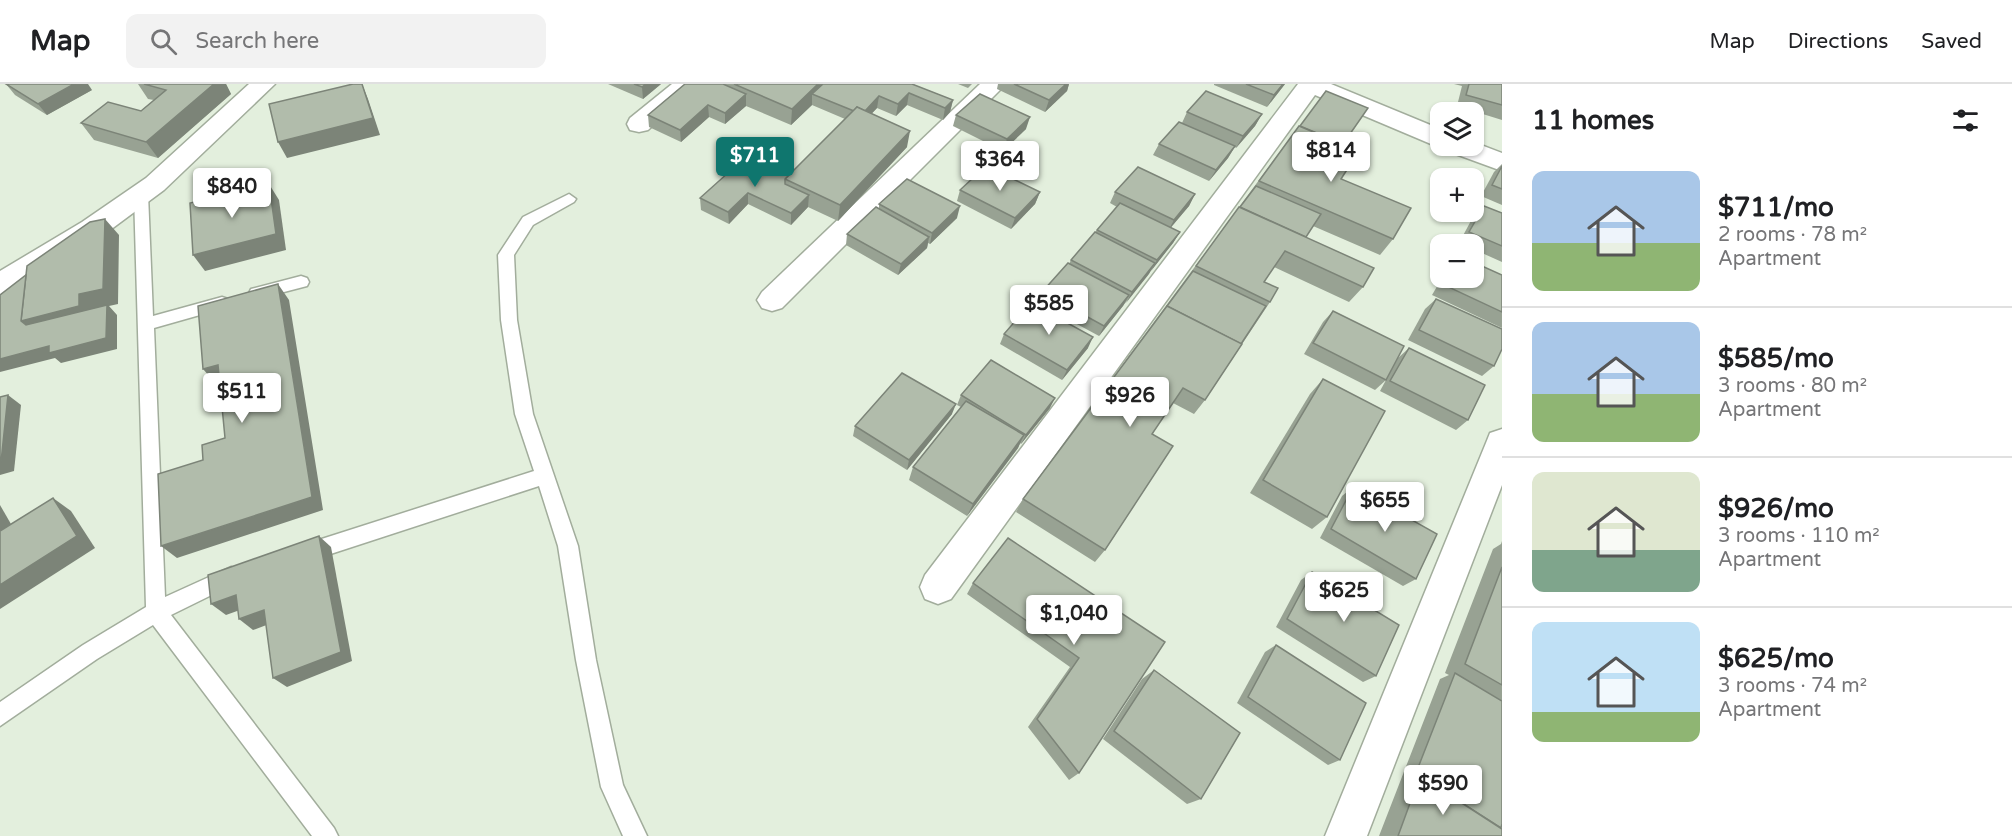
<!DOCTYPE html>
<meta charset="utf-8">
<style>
:root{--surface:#fff;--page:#f2f2f2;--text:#202124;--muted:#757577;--line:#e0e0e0;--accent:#0f766e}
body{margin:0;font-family:"Varela Round",sans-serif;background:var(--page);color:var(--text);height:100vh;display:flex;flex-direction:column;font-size:22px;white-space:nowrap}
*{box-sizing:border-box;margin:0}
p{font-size:20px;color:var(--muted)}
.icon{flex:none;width:33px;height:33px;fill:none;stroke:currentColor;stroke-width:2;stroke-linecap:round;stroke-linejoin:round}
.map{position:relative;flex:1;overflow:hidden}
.details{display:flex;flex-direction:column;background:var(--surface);width:510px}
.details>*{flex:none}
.controls{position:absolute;left:1430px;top:18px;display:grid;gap:12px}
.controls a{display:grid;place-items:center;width:54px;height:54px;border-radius:12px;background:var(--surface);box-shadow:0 2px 4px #0004;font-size:30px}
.price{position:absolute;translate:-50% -51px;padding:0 14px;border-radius:6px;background:#fff;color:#222;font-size:20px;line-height:39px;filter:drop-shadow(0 2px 3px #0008)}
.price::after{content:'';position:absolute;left:50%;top:36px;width:18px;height:14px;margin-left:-9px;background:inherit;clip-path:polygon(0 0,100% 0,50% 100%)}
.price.on{background:var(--accent);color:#fff}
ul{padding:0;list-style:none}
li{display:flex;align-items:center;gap:18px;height:150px;padding:0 30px}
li+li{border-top:2px solid var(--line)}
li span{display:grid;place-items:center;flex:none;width:168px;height:120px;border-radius:12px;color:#555}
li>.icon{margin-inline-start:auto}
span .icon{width:72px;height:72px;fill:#fffc;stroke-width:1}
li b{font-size:26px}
h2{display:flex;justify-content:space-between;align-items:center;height:72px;padding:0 30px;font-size:26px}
header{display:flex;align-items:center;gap:36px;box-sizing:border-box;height:84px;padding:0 30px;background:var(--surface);border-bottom:2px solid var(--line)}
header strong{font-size:28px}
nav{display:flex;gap:33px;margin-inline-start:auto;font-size:21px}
.search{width:420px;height:54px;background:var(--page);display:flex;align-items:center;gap:15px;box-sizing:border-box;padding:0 21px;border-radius:12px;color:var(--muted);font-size:22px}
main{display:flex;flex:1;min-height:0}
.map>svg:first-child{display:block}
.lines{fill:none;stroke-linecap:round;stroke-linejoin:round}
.lane-casing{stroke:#a2ad9c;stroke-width:3}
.street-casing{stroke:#a2ad9c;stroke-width:3}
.secondary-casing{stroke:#a2ad9c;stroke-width:3}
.lane{fill:#fff;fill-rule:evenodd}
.street{fill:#fff;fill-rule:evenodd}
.secondary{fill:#fff;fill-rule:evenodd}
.wall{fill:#98a293}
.shaded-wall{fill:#7c8478}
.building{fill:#b1bcab;stroke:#7c8478;stroke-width:1.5}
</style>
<header>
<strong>Map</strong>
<div class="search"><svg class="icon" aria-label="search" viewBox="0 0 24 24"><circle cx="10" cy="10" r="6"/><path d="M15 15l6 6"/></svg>Search here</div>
<nav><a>Map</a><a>Directions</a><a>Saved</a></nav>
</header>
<main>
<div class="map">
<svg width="1502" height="752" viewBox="0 0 1502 752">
<rect width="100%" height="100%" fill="#e3efdd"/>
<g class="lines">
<defs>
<g id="lane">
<path d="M141 105 148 110 153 232 222 213 228 215 230 219 228 223 154 244 165 513 231 483 238 486 241 492 238 498 171 531 334 744 338 752H312L153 541 97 575 0 642V618L83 561 146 523 134 110Z"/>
<path d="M569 110 576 115 574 118 533 141 514 171 517 236 533 330 578 462 596 576 623 701 647 752H623L601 703 576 576 558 462 539 402 306 478 299 475 296 469 299 463 306 460 534 387 515 330 501 236 498 171 523 133Z"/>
<path d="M301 192 307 194 309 198 307 202 257 215 251 213 249 209 251 205Z"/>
</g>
<g id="street">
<path d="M672 0H699L648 46 639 48 630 46 627 40 630 34Z"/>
<path d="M980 0H1006L782 224 772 227 762 224 757 216 762 208Z"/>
<path d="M1298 0H1331L1440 45V62H1442L1431 60 1315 11 951 515 938 520 925 515 920 503 925 491Z"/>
<path d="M1473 58 1502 69V87L1450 68 1446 62H1473Z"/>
<path d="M1502 345V401L1367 752H1325L1486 359 1490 349Z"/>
</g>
<path id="secondary" d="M249 0H275L164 106 102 152 10 208 0 212V187L82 138 146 94Z"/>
</defs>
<use href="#lane" class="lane-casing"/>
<use href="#street" class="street-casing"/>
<use href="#secondary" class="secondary-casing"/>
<use href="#lane" class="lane"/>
<use href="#street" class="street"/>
<use href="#secondary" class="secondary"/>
</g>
<g class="wall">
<path d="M6 0 92 6 47 31 15 11Z"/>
<path d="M138 0H226L231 10 158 74 94 56 81 39 141 27 154 16 148 15Z"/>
<path d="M608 0H661L643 15Z"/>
<path d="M685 0H912L953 16 950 28 943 36 907 21 896 32 877 24 871 30 907 63 838 137 808 123 791 141 748 120 729 140 701 126 700 114 744 81 789 91 845 35 812 21 791 41 746 22 725 40 709 33 681 58 649 43 648 31Z"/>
<path d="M958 0H972L968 4Z"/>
<path d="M998 0H1069L1067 7 1045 28 997 5Z"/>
<path d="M1214 0H1285L1267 23 1214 1Z"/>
<path d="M1454 0H1502V36L1457 22 1462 2Z"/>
<path d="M1187 28 1262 30 1255 42 1236 64 1235 63 1228 74 1209 97 1153 71 1159 60 1182 39Z"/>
<path d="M956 31 1026 45 1003 67 953 42Z"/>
<path d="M1299 42 1343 60 1341 95 1393 155 1380 171 1313 142 1306 153 1363 203 1349 218 1274 183 1264 198 1270 218 1205 316 1194 330 1173 319 1152 350 1105 466 1095 478 1016 428 1023 415Z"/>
<path d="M1502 80V121L1481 112 1494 88Z"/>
<path d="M960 106 1040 108 1035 120 1011 145 957 117Z"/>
<path d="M1115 108 1195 110 1189 122 1170 144 1180 148 1173 159 1099 252 1038 219 1042 208 1069 180 1071 176 1117 123 1110 119Z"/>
<path d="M879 120 957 134 930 160 928 159 927 164 898 191 846 161 847 150 879 125Z"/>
<path d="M1484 122 1502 129V178L1473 165V160H1462L1459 159 1473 133Z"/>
<path d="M1502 191V244L1432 211 1442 194H1473Z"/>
<path d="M1436 215 1494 282 1482 292 1408 256 1425 225Z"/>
<path d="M1333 227 1386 296 1375 306 1304 270 1323 238Z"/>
<path d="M1004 250 1088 264 1062 296 1000 260Z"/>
<path d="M1409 264 1468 336 1456 346 1380 307 1398 274Z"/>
<path d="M1323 295 1327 433 1312 445 1250 409 1310 310Z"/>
<path d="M961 311 1050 324 1021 360 1020 359 1018 364 967 432 909 396 913 383 961 323 957 321Z"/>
<path d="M952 330 907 386 853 352 855 342Z"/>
<path d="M1353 403 1416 495 1403 502 1320 454 1342 412Z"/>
<path d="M1502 457V740L1501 744 1502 752H1379L1440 595 1449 591 1445 589 1493 465 1501 460Z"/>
<path d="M1312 488 1376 592 1363 598 1276 543 1301 496Z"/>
<path d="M973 499 1165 558 1079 689 1069 696 1028 643 1070 583 967 510Z"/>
<path d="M1276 561 1340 676 1328 681 1237 619 1265 568Z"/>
<path d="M1154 586 1201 715 1187 720 1103 655 1142 595Z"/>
</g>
<g class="shaded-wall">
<path d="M74 0H88L92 6 47 31 38 20Z"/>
<path d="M214 0H226L231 10 158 74 146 58Z"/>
<path d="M362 0 368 15 380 51 287 74 278 58Z"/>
<path d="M646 0H661L643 15 642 3Z"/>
<path d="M818 0H831L812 10V21L791 41 792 25Z"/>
<path d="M1066 0H1069L1067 7 1045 28 1049 16Z"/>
<path d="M1283 0H1285L1267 23 1274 11Z"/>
<path d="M909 9 907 21 896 32 898 20Z"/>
<path d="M746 10V22L725 40V29Z"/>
<path d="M879 12 877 24 860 42 861 30Z"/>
<path d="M953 16 950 28 943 36 945 24Z"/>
<path d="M708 21 709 33 681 58 680 46Z"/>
<path d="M1262 30 1255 42 1236 64 1243 52Z"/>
<path d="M1030 33 1026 45 1003 67 1007 55Z"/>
<path d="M910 47 907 63 838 137 840 121Z"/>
<path d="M1235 62 1228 74 1209 97 1216 86Z"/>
<path d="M269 100 279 116 286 166 205 187 193 171Z"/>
<path d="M1040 108 1035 120 1011 145 1015 134Z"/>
<path d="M748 109V120L729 140 728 128Z"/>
<path d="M1195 110 1189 122 1168 147 1174 136Z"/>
<path d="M809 111 808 123 791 141V129Z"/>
<path d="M960 122 957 134 930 160 932 149Z"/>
<path d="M105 135 119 151 118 220 109 222 117 231V265L61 279 55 274 0 288V275L38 252 21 237Z"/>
<path d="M1180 148 1173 159 1151 187 1157 176Z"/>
<path d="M929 153 927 164 898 191 901 180Z"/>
<path d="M1155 179 1149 190 1126 219 1132 208Z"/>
<path d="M278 200 289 216 323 426 177 474 161 462 312 413Z"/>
<path d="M1129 211 1123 222 1099 252 1104 242Z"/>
<path d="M1093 253 1088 264 1062 296 1067 286Z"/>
<path d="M218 281 231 296 216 300 203 285Z"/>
<path d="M8 311 21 321 14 387 0 391V378Z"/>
<path d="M1055 314 1050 324 1021 360 1026 351Z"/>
<path d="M956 320 952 330 907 386 909 376Z"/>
<path d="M1024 351 1018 364 967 432 973 420Z"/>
<path d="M53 414 71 427 95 464 0 525V501Z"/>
<path d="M0 421 15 447 0 456Z"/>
<path d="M319 452 331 463 352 577 287 603 273 594Z"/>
<path d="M236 511 251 522 226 531 211 520Z"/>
<path d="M264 526 277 537 253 546 239 535Z"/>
</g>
<g class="building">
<path d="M6 0H74L38 20Z"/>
<path d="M144 0H214L146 58 81 39 108 18 141 27 166 6Z"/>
<path d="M353 0H362L373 34 278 58 269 20Z"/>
<path d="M634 0H646L642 3Z"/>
<path d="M685 0H723L746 10 725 29 708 21 680 46 648 31Z"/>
<path d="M734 0H818L792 25Z"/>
<path d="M823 0H912L953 16 945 24 909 9 898 20 879 12 865 27 857 23 854 27 812 10Z"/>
<path d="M1014 0H1066L1049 16Z"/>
<path d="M1246 0H1283L1274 11Z"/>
<path d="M1469 0H1502V21L1466 11Z"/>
<path d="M1206 7 1262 30 1243 52 1187 28Z"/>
<path d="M1326 7 1368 24 1343 60 1300 42Z"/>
<path d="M980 10 1030 33 1007 55 956 31Z"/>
<path d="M857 23 910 47 840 121 785 95Z"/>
<path d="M1179 38 1235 62 1216 86 1159 60Z"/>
<path d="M1299 42 1359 67 1341 95 1411 124 1393 155 1259 97Z"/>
<path d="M752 74 789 91 785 95V100L809 111 791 129 748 109 728 128 700 114 739 79 744 81Z"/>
<path d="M986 82 1040 108 1015 134 960 106Z"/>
<path d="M1502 82V105L1492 101Z"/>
<path d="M1138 83 1195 110 1174 136 1115 108Z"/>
<path d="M907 95 960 122 932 149 879 120Z"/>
<path d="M269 100 276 150 193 171 190 119Z"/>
<path d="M1256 102 1321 130 1306 153 1240 123Z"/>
<path d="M1120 119 1180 148 1157 176 1097 146Z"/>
<path d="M1484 122 1502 129V162L1469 148Z"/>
<path d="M876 123 929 153 901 180 847 150Z"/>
<path d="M1239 123 1374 184 1363 203 1285 167 1264 198 1278 204 1270 218 1196 182Z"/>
<path d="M105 135 103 205 79 210V222L21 237 27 182 90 138Z"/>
<path d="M1095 148 1155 179 1132 208 1071 176Z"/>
<path d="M1473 178 1502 191V228L1442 200 1446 194H1473Z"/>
<path d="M1068 179 1129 211 1104 242 1042 208Z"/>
<path d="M1193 187 1266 222 1241 260 1167 222Z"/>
<path d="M26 191 21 237 26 241 107 221 106 254 49 269V262L0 275V211Z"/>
<path d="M278 200 312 413 161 462 158 390 203 376 202 361 225 354 218 281 203 285 198 222Z"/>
<path d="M1436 215 1502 245V265L1494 282 1419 246Z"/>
<path d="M1031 219 1093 253 1067 286 1004 250Z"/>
<path d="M1167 222 1242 260 1205 316 1183 304 1152 350 1173 362 1105 466 1023 415Z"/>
<path d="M1333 227 1404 262 1386 296 1313 259Z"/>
<path d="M1409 264 1485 301 1468 336 1390 297Z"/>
<path d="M991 276 1055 314 1026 351 961 311Z"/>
<path d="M902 289 956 320 909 376 855 342Z"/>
<path d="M1323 295 1385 327 1327 433 1263 396Z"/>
<path d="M8 311 1 378H0V313Z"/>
<path d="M966 317 1024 351 973 420 913 383Z"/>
<path d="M1353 403 1437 450 1416 495 1331 445Z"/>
<path d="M53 414 77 452 0 501V447Z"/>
<path d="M319 452 341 568 273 594 264 526 239 535 236 511 211 520 208 491Z"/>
<path d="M1008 454 1165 558 1079 689 1037 635 1079 574 973 499Z"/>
<path d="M1502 483V601L1465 580Z"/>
<path d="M1312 488 1399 541 1376 592 1287 535Z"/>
<path d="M1276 561 1366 619 1340 676 1248 613Z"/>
<path d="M1154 586 1240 649 1201 715 1114 647Z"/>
<path d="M1455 589 1502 617V740L1501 744 1420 692 1414 694Z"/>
<path d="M1420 692 1502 745V752H1398Z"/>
</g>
</svg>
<div class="controls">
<a><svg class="icon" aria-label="layers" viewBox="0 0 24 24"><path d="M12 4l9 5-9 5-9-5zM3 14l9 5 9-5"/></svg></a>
<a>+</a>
<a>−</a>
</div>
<b class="price" style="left:1331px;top:99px">$814</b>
<b class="price on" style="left:755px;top:104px">$711</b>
<b class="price" style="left:1000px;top:108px">$364</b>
<b class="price" style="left:232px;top:135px">$840</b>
<b class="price" style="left:1049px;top:252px">$585</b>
<b class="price" style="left:242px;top:340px">$511</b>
<b class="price" style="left:1130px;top:344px">$926</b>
<b class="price" style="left:1385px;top:449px">$655</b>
<b class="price" style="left:1344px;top:539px">$625</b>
<b class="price" style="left:1074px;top:562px">$1,040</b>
<b class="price" style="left:1443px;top:732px">$590</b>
</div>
<section class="details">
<h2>11 homes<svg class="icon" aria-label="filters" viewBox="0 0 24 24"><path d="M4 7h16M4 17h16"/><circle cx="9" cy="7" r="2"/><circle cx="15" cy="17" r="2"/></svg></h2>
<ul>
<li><span style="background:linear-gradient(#a9c7e8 60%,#8fb573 0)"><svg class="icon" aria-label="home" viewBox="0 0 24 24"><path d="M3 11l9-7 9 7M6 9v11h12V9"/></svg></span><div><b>$711/mo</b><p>2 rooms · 78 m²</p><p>Apartment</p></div></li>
<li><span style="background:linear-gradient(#a9c7e8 60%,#8fb573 0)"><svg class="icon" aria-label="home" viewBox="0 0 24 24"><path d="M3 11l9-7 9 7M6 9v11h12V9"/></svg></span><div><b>$585/mo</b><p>3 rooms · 80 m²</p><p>Apartment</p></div></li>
<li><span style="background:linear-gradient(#dfe7d0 65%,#7fa58c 0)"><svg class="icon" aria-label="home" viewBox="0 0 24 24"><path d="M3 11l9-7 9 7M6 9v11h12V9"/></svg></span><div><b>$926/mo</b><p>3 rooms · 110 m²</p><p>Apartment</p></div></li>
<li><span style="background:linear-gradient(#bfe0f5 75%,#8fb573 0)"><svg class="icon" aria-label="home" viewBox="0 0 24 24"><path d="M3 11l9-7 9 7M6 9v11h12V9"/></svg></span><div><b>$625/mo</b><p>3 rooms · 74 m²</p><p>Apartment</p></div></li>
</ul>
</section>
</main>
